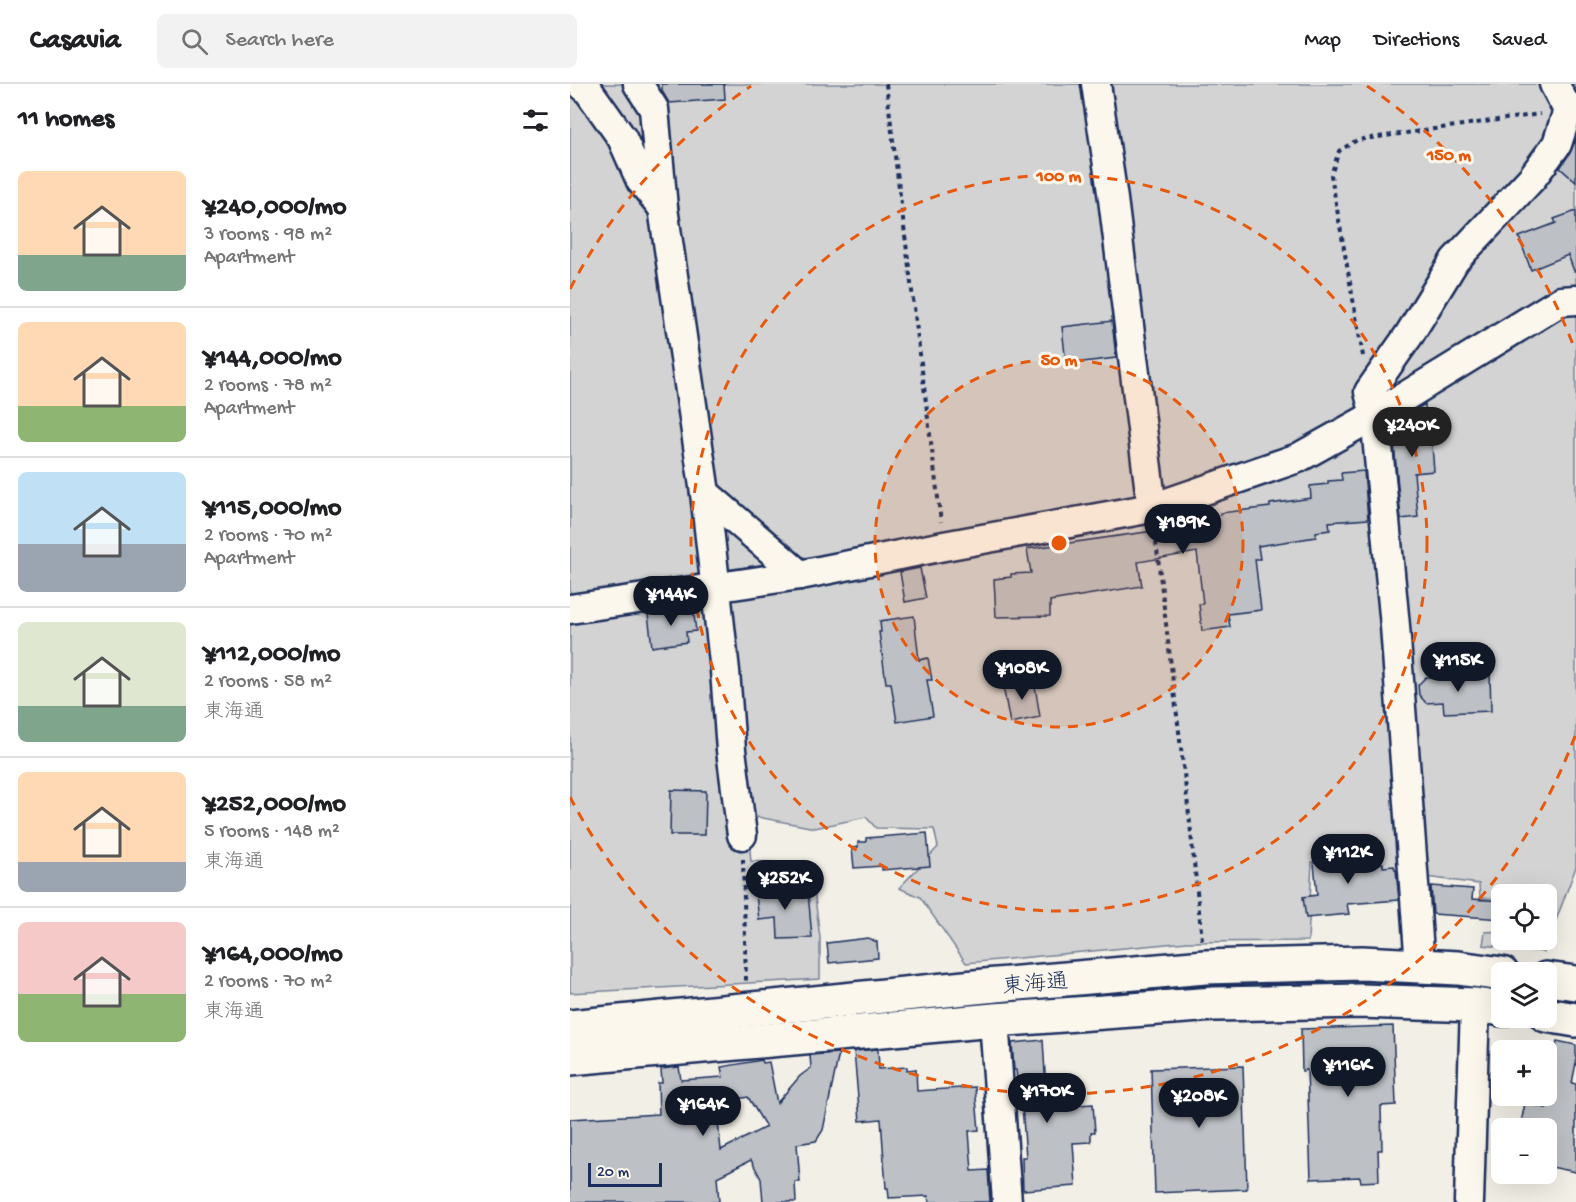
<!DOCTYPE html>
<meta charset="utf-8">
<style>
:root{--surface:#fff;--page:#f2f2f2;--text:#202124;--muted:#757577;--line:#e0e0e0;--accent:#111827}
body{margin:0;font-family:"Gochi Hand","Klee One",sans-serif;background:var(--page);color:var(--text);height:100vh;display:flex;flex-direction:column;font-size:22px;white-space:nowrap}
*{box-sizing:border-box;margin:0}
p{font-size:20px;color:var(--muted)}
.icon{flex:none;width:33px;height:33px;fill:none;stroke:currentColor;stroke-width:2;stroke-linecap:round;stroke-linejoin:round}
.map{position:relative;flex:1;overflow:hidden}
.side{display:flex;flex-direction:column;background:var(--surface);width:570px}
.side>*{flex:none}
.controls{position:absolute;left:921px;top:800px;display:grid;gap:12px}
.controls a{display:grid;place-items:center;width:66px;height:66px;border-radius:9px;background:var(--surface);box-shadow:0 6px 24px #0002;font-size:30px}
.scale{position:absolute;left:18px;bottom:15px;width:74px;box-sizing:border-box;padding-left:6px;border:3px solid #1b2f5e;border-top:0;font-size:16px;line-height:21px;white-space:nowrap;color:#1b2f5e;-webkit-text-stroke:4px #fbf7ec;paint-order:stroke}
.price{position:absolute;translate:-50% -51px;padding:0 14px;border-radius:21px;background:var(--accent);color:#fff;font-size:20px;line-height:39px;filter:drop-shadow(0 2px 3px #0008)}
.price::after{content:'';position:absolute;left:50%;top:36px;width:18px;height:14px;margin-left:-9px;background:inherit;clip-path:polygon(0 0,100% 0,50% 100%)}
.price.on{background:#222;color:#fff}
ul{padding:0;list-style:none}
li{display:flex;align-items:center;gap:18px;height:150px;padding:0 18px}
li+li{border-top:2px solid var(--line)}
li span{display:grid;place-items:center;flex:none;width:168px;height:120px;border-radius:9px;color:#555}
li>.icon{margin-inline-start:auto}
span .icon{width:72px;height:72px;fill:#fffc;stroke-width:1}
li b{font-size:26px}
h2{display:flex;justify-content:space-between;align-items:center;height:72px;padding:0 18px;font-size:26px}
header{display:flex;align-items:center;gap:36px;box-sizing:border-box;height:84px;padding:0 30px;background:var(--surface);border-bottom:2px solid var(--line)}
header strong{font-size:28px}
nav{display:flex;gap:33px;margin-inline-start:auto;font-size:21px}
.search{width:420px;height:54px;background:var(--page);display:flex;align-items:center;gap:15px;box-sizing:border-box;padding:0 21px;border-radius:9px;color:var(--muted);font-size:22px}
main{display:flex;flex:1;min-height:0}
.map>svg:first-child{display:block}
.green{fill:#d2d3d2;stroke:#768198;stroke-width:1.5}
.building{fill:#bdc0c4;stroke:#1b2f5e;stroke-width:1.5;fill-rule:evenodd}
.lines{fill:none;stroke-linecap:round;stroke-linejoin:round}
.minor-casing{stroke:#1b2f5e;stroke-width:33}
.major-casing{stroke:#1b2f5e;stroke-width:38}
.path{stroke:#1b2f5e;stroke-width:4;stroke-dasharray:4.5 4.5;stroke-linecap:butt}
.minor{stroke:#fbf7ec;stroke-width:28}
.major{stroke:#fbf7ec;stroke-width:33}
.ring{fill:none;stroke:#e8590c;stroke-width:3;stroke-dasharray:10 8}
.labels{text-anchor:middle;stroke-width:6;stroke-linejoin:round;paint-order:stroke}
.street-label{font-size:22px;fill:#1b2f5e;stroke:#fbf7ec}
.centre{fill:#e8590c;stroke:#fbf7ec;stroke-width:3}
.ring-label{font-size:18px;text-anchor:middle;font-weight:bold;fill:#e8590c;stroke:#fbf7ec;stroke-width:6;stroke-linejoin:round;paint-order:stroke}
</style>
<header>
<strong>Casavia</strong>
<div class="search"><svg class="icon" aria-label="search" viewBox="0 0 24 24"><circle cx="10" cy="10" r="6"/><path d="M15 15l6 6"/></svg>Search here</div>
<nav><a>Map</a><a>Directions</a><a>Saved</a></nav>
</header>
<main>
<section class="side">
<h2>11 homes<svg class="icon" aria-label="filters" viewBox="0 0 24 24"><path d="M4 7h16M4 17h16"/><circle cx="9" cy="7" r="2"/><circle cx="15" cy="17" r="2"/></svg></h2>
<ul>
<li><span style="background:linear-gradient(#ffd9b3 70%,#7fa58c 0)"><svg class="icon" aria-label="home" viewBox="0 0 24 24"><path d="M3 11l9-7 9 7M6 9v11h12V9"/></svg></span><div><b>¥240,000/mo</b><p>3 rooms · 98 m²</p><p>Apartment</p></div></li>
<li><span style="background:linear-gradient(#ffd9b3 70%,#8fb573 0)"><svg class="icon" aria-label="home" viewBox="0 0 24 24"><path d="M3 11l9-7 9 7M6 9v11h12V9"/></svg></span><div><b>¥144,000/mo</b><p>2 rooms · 78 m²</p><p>Apartment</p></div></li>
<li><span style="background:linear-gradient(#bfe0f5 60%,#9aa5b1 0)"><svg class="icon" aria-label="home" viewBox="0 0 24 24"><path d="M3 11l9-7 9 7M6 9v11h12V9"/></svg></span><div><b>¥115,000/mo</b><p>2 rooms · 70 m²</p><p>Apartment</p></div></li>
<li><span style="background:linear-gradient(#dfe7d0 70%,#7fa58c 0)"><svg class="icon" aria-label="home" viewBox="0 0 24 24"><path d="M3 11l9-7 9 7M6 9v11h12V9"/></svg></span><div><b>¥112,000/mo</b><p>2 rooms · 58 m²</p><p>東海通</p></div></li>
<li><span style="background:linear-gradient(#ffd9b3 75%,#9aa5b1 0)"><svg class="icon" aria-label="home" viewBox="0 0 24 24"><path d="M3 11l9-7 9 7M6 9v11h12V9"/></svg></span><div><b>¥252,000/mo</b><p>5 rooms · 148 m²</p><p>東海通</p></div></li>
<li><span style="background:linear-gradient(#f6c9c9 60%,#8fb573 0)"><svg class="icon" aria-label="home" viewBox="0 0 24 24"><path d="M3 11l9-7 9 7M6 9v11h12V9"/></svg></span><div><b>¥164,000/mo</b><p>2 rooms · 70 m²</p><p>東海通</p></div></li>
</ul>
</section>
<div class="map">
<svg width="1006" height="1118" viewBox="0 0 1006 1118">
<rect width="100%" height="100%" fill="#f2efe6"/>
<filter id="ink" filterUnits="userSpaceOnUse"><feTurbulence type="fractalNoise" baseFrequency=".0167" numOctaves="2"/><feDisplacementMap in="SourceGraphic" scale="12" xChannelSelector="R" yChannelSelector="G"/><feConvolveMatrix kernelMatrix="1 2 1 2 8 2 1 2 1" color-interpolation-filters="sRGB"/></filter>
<g filter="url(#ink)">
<path class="green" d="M0 0H1006V783L974 868 913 861 915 848 931 847 932 855H976V810H932L931 815 910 814 909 800 742 778 738 857 617 858 396 879 350 813 329 804 368 763 364 745 306 744 296 733 245 744 188 733 178 744 181 777 241 781 250 854V895L0 909Z"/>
<g class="building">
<path d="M92 0H154L155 15 99 19 92 7Z"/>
<path d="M1006 55V98L990 84 1000 69Z"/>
<path d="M1006 127V187H1004L998 171 961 186 949 153 986 139 984 135Z"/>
<path d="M542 237 546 274 496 280 492 243Z"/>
<path d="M855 320 857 348H861L864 387 844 389 848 433 831 435 823 349 829 348 828 336Z"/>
<path d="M794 387 798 435 759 438 760 446 746 448V453L688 462 690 475H685L691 526 658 530 660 543 632 547 629 520H633L627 468 568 478 572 502 480 517V532L426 533 424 495 441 493V490L461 489 457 465 590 446V441L651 431 650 429 700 423V420L741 414 740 402 758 400V397L772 396 771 389Z"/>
<path d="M350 484 356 514 335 518 330 488Z"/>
<path d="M123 524 126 547 116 548 117 558 82 563 78 530Z"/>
<path d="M344 532 349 576 358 574 362 596H357L363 632 327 638 321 599H316L309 548H311L310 537Z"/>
<path d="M920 591 921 627 874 629 873 618 856 619 849 611 848 601 856 593Z"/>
<path d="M464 596 470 633 440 639 433 602Z"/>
<path d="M101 706 136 707 135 751H100Z"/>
<path d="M357 749 360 782 312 786V782L284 784 282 764 288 763V758H296V754Z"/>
<path d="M770 766 771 773H776L777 781 813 779V783L824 782 825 786H826L829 816 777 820 779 830 736 834 733 813 747 811 743 769Z"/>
<path d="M215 799 216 810 238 808 242 854 208 855 207 834 189 836 185 802Z"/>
<path d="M861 802 903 805 902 815 932 817V835L863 830Z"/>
<path d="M298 854 307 858 308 874 259 879 257 859Z"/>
<path d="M823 942 826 1021 811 1022 812 1066H808L809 1097 791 1098 790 1093 741 1095 737 986 732 987 731 945Z"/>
<path d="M473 956 477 1023 523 1020 525 1048H521V1058L503 1059 506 1102 453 1106 452 1073H456L452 1022 450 1023 446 986H444L442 959Z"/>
<path d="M987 957 1006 961V979L1002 999 1006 1000V1088L976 1082V1044H950L955 1019 976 1024V967L985 969Z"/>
<path d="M308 965 309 985 337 983V986L346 985 347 1007 405 1003 409 1046 399 1047 402 1087 418 1086 420 1118H359L358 1112 319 1114 318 1104H316L311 1035 290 1037 284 967Z"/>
<path d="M269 969 253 1046 246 1057 227 1060 230 1098H225L226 1118H193L191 1095 181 1076 147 1093 149 1118H0V1035L89 1030 88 999H92L91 985 109 983 111 996 153 993 151 983 192 976 193 979 199 978 207 1019 230 992 241 984 240 971ZM178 1013 196 1043 151 1066 146 1019Z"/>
<path d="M673 982 677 1105 585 1109 581 985Z"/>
</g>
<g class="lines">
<defs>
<g id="minor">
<path d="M11 0 18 6 52 54 71 97 93 124"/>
<path d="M68 0 84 25 93 124 135 409 155 587 161 666 172 751"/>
<path d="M526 0 543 115 582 424"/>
<path d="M984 0 998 26"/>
<path d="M135 409 230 491"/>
<path d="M0 525 230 491 374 462 582 424 728 374 805 331 991 217 1006 216"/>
<path d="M850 882 825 542 805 331 799 308 839 251 885 176 962 94 987 60 998 26 1006 24"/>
<path d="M424 936 437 1118"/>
<path d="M899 1118 905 921"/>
</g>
<g id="major">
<path d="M976 895 1006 899"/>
<path d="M976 931 1006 936"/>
<path d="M0 943 415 902 635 883 792 879 888 884 932 890"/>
<path d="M0 974 424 936 644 920 791 917 905 921 932 925"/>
</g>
</defs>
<use href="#minor" class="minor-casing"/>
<use href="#major" class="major-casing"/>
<g class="path">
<path d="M316 0 371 438"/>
<path d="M793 272 761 91 769 67 787 56 970 30"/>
<path d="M585 449 620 739 632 856"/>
<path d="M173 775 176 897"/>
</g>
<use href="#minor" class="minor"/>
<use href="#major" class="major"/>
</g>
</g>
<circle cx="489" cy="459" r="184" fill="#e8590c" fill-opacity=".12"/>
<g class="ring">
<circle cx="489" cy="459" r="184"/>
<circle cx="489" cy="459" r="368"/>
<path d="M1005 652A551 551 0 0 1 0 713M0 205A551 551 0 0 1 181 2M797 2A551 551 0 0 1 1005 266"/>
</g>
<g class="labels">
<g class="street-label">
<text transform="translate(465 898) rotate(-5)" y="8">東海通</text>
</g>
</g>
<circle cx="489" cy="459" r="9" class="centre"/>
<g class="ring-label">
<text x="879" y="76">150 m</text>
<text x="489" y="97">100 m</text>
<text x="489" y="281">50 m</text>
</g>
</svg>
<div class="controls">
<a><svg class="icon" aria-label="locate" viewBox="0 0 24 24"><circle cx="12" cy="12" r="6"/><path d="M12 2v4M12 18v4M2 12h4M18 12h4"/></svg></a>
<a><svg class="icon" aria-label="layers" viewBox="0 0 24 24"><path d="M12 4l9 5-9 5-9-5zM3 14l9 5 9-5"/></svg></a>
<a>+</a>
<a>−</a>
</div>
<div class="scale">20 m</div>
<b class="price on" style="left:842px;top:374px">¥240K</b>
<b class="price" style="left:613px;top:471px">¥189K</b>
<b class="price" style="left:101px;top:543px">¥144K</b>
<b class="price" style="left:888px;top:609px">¥115K</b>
<b class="price" style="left:452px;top:617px">¥108K</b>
<b class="price" style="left:778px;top:801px">¥112K</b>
<b class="price" style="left:215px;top:827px">¥252K</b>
<b class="price" style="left:778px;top:1014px">¥116K</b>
<b class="price" style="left:477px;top:1040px">¥170K</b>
<b class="price" style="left:629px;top:1045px">¥208K</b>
<b class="price" style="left:133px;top:1053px">¥164K</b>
</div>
</main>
